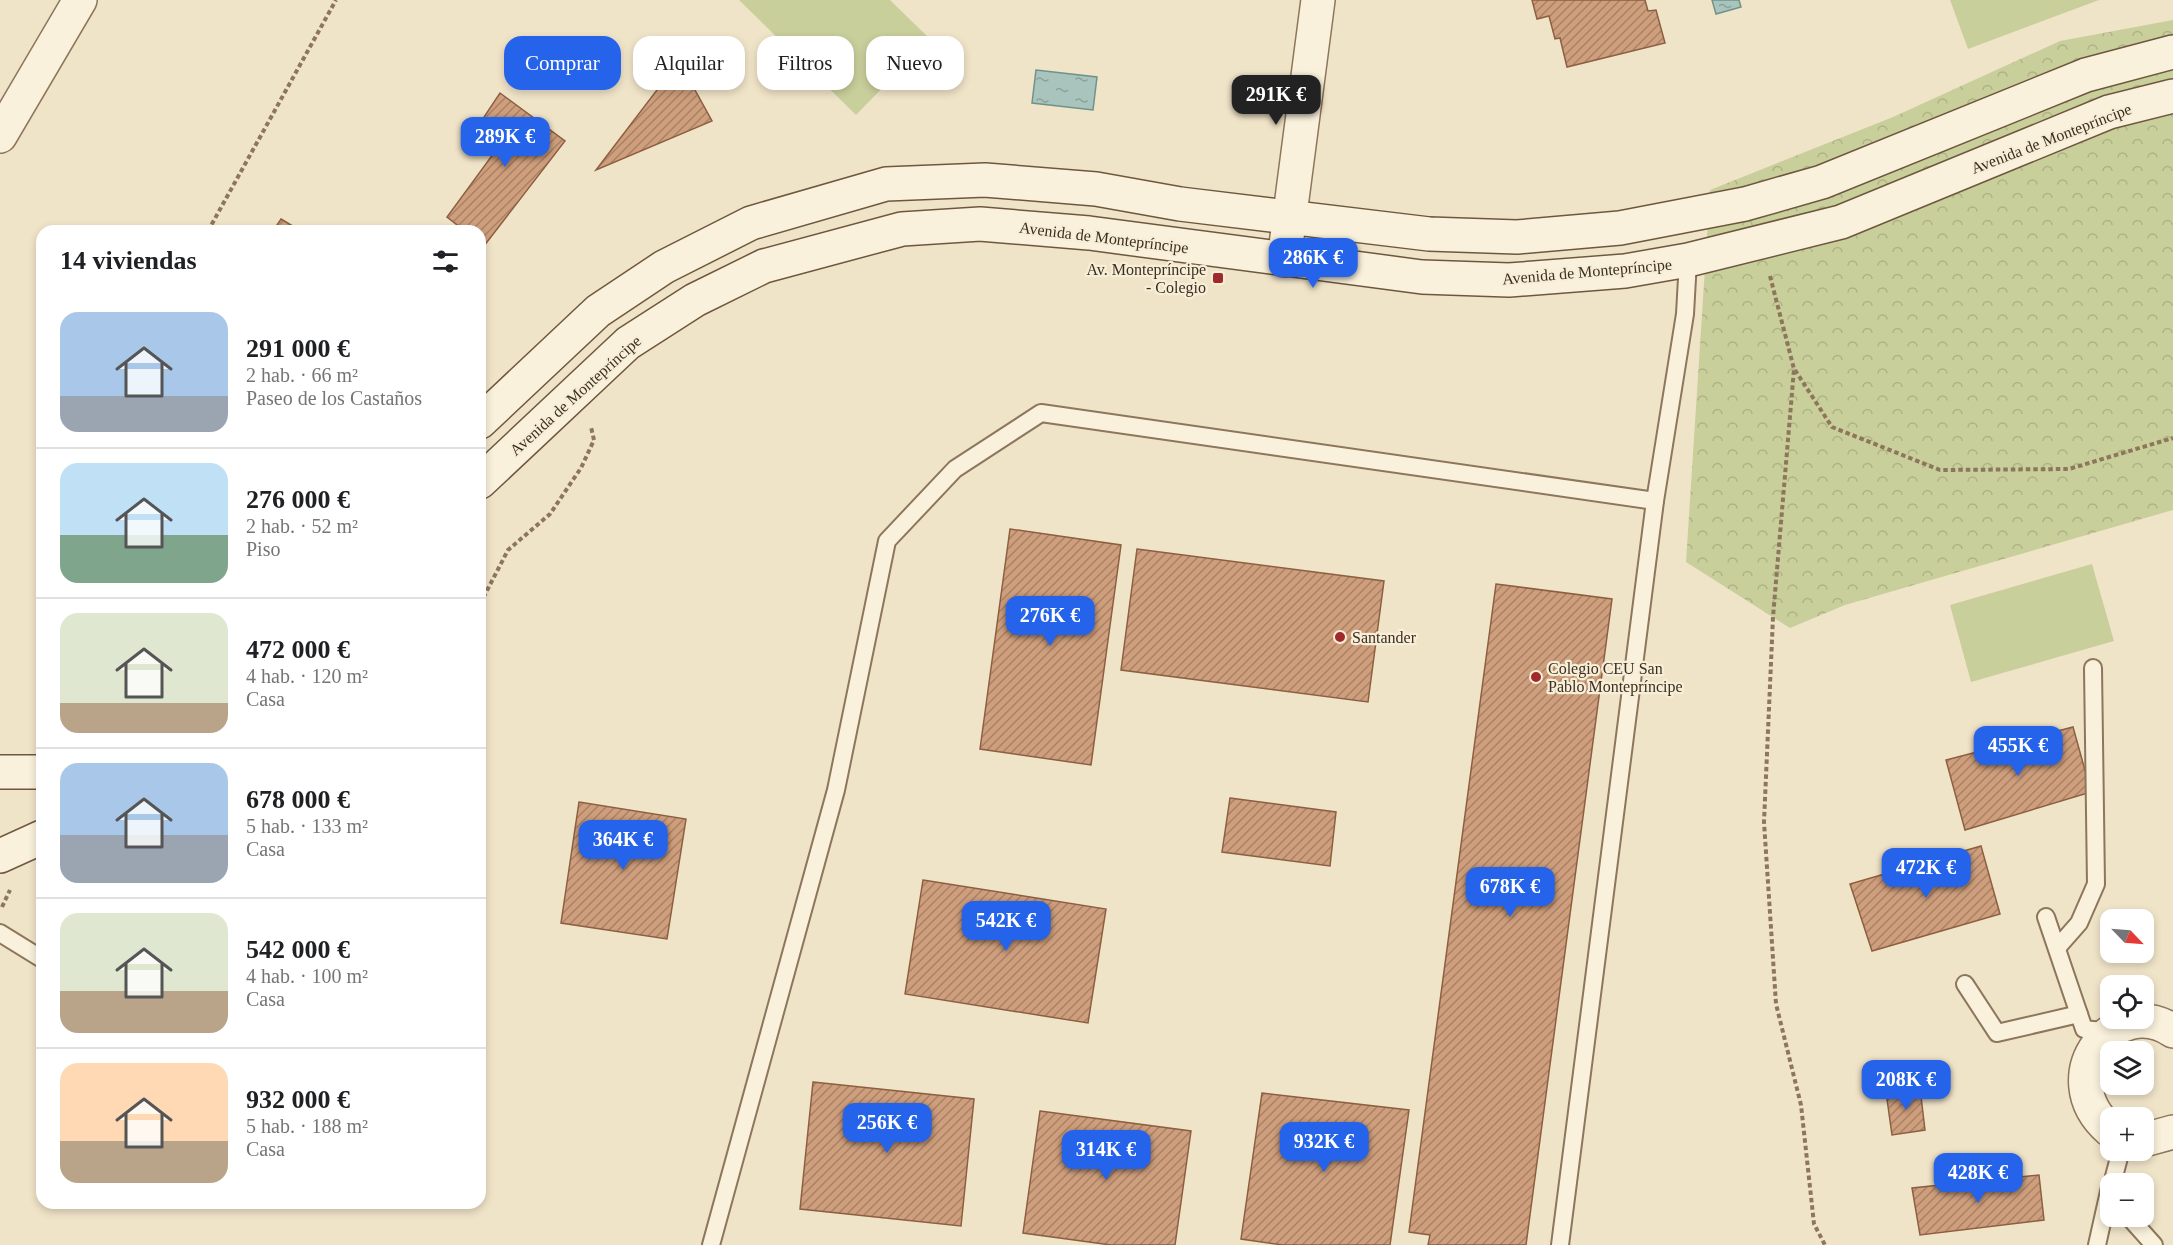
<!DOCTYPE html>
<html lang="es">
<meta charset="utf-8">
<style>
:root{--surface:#fff;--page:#f2f2f2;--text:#202124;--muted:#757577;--line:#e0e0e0;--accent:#2563eb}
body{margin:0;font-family:"Times New Roman",serif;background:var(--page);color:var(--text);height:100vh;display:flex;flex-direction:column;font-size:22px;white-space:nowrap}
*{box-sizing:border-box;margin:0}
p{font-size:20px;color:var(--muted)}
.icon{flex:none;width:33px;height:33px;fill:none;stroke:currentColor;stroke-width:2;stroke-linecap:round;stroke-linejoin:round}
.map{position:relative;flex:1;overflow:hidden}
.drawer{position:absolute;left:36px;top:225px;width:450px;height:984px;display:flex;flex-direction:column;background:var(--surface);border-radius:18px;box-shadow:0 3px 9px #0003}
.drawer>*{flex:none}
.hud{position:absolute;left:504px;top:36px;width:570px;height:54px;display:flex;gap:12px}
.needle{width:39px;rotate:115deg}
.tools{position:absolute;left:2100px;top:909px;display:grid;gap:12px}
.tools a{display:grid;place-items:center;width:54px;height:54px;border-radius:12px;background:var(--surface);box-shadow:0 3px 9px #0003;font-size:30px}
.price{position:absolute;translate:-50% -51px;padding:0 14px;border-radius:12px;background:var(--accent);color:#fff;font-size:20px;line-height:39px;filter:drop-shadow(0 2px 3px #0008)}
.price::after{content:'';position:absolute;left:50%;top:36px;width:18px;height:14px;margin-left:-9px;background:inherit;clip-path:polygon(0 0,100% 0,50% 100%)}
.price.on{background:#222;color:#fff}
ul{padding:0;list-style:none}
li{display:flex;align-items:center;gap:18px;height:150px;padding:0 24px}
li+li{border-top:2px solid var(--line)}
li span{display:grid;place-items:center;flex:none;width:168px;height:120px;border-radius:18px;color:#555}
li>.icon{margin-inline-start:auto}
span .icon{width:72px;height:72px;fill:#fffc;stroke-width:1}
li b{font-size:26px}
h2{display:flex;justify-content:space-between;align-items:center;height:72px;padding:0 24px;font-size:26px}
.chip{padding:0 21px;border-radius:18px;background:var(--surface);box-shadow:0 3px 9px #0003;font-size:21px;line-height:54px}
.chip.on{background:var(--accent);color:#fff}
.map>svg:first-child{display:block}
.grass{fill:#c9cf9b}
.forest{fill:url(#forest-crowns)}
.water{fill:url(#water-ripples);stroke:#6f938a;stroke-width:1.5}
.building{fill:url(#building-hatch);stroke:#8d5f41;stroke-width:1.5}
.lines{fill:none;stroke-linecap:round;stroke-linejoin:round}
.lane-casing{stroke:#8d765c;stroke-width:20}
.street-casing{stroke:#8d765c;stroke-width:36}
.secondary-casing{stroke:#6f573f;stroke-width:36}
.path{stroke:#8d765c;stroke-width:4;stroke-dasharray:4.5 3;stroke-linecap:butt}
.lane{stroke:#faf1dc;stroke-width:16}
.street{stroke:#faf1dc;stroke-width:33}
.secondary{stroke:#faf1dc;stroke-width:33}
.poi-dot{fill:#9e2a2b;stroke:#f7eed8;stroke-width:2}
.labels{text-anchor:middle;stroke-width:4.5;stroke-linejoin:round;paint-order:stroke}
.street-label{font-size:16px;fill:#3d2e20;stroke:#f7eed8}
.poi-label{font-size:16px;fill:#3d2e20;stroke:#f7eed8;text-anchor:start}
</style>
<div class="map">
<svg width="2173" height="1245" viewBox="0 0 2173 1245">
<defs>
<pattern id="forest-crowns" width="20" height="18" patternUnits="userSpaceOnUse" patternTransform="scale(1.5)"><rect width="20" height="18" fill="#c9cf9b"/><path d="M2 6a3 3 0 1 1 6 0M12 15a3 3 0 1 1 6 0" fill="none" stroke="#aeb285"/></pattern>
<pattern id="water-ripples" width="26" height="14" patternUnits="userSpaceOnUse" patternTransform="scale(1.5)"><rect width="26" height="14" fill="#a9c4bc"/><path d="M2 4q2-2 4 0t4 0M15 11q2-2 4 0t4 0" fill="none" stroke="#8ba098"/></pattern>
<pattern id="building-hatch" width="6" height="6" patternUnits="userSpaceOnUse" patternTransform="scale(1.5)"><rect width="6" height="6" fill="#cf9f7d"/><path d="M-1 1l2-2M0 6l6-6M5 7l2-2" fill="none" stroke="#a98266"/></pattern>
</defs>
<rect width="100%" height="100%" fill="#f0e4c8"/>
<g class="grass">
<path d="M739 0H890L930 39 856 115Z"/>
<path d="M1950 0H2099L1968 49Z"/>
<path d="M2092 564 2114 641 1971 682 1950 605Z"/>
</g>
<path class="forest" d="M2173 20V510L1845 605 1790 628 1686 562 1710 190 1893 117 2060 41Z"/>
<g class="water">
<path d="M1712 0H1739L1741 7 1716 14Z"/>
<path d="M1036 70 1097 77 1093 110 1032 103Z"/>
</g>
<g class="building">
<path d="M1532 0H1645L1648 11 1656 10 1665 43 1567 67 1560 38 1555 39 1549 16 1537 19Z"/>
<path d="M679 61 712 121 596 170Z"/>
<path d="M500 93 565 141 484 246 480 243V231H465L447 217 502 142 478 126Z"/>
<path d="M281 219 301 231H273Z"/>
<path d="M1010 529 1121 545 1091 765 980 749Z"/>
<path d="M1137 549 1384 581 1368 702 1121 670Z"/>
<path d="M1496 584 1612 599 1526 1245H1428L1430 1235 1409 1232Z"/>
<path d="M2073 727 2091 792 1965 830 1946 760Z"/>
<path d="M1230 798 1336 812 1330 866 1222 852Z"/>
<path d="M579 802 686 819 667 939 561 923Z"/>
<path d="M1981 846 2000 914 1872 951 1850 884Z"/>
<path d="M923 880 1106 909 1088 1023 905 994Z"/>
<path d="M813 1082 974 1099 961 1226 800 1209Z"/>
<path d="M1920 1088 1925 1130 1892 1135 1886 1092Z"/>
<path d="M1262 1093 1409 1110 1390 1245H1283L1241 1239Z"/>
<path d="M1040 1111 1191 1131 1175 1245H1111L1023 1233Z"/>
<path d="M2039 1175 2044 1220 1920 1235 1912 1188Z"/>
</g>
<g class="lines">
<defs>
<g id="lane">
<path d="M2046 917 2084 1029 2110 1032"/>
<path d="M0 933 42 959"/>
<path d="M2057 948 2079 923 2096 884 2093 668"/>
<path d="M1965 984 1997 1033 2079 1014"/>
<path d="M2112 1184 2121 1150"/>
<path d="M2128 1216 2154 1245"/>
<path d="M711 1245 836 790 887 541 955 469 1041 413 1655 501 1685 314 1688 260"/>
<path d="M1560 1245 1655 501"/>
<path d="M2097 1245 2110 1187"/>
</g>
<g id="street">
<path d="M0 136 80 0"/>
<path d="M1284 260 1318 0"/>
<path d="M2110 1130C2048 1076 2117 992 2173 1031"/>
<path d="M2144 1140 2173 1132"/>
</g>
<g id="secondary">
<path d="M480 422 598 311 664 267 751 223 886 184 985 180 1096 189 1180 204 1429 234 1517 237 1620 228 1745 204 1822 182 2086 75 2173 52"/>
<path d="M480 482 628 343 695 300 764 266 902 229 980 224 1089 233 1422 277 1509 280 1625 271 1688 260 1841 222 2109 112 2173 96"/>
<path d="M0 772H42"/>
<path d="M0 856 42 837"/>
</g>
</defs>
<use href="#lane" class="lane-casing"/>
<use href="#street" class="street-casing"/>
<use href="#secondary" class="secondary-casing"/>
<g class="path">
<path d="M208 231 336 0"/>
<path d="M1770 276 1794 369 1773 617 1764 822 1776 1004 1801 1105 1814 1224 1825 1245"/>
<path d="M1795 370 1832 427 1940 470 2069 469 2173 438"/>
<path d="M480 604 508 550 550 514 581 468 594 440 591 427"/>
<path d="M2 907 10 890"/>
</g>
<use href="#lane" class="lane"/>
<use href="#street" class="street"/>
<use href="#secondary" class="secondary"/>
</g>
<g class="poi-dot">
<rect x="1212" y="272" width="12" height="12" rx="3"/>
<circle cx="1340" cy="637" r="6"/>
<circle cx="1536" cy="677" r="6"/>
</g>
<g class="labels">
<g class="street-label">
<text transform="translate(2051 138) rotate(-21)" y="6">Avenida de Montepríncipe</text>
<text transform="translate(1104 237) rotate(7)" y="6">Avenida de Montepríncipe</text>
<text transform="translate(1587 271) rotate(-5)" y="6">Avenida de Montepríncipe</text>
<text transform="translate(575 395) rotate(-42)" y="6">Avenida de Montepríncipe</text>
</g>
<g class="poi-label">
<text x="1206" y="275" text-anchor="end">Av. Montepríncipe<tspan x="1206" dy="18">- Colegio</tspan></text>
<text x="1352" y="643">Santander</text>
<text x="1548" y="674">Colegio CEU San<tspan x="1548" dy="18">Pablo Montepríncipe</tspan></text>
</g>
</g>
</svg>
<div class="tools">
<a><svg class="needle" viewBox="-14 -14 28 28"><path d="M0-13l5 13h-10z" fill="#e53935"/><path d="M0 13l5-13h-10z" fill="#757577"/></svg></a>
<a><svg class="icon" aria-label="locate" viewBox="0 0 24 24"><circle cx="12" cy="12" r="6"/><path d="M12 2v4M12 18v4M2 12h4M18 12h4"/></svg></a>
<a><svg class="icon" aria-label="layers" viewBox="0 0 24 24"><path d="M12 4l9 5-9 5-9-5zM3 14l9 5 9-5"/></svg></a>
<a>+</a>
<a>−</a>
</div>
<b class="price on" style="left:1276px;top:126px">291K €</b>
<b class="price" style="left:505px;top:168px">289K €</b>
<b class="price" style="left:1313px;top:289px">286K €</b>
<b class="price" style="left:1050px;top:647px">276K €</b>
<b class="price" style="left:2018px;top:777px">455K €</b>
<b class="price" style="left:623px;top:871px">364K €</b>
<b class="price" style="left:1926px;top:899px">472K €</b>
<b class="price" style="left:1510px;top:918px">678K €</b>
<b class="price" style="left:1006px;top:952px">542K €</b>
<b class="price" style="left:1906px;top:1111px">208K €</b>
<b class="price" style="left:887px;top:1154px">256K €</b>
<b class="price" style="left:1324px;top:1173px">932K €</b>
<b class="price" style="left:1106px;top:1181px">314K €</b>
<b class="price" style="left:1978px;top:1204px">428K €</b>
<div class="hud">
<a class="chip on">Comprar</a>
<a class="chip">Alquilar</a>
<a class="chip">Filtros</a>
<a class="chip">Nuevo</a>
</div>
<section class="drawer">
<h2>14 viviendas<svg class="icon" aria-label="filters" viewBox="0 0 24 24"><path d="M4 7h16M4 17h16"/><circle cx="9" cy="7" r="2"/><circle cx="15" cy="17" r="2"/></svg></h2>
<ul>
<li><span style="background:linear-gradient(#a9c7e8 70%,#9aa5b1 0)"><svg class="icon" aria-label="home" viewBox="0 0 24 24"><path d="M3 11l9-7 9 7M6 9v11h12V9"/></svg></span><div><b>291 000 €</b><p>2 hab. · 66 m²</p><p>Paseo de los Castaños</p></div></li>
<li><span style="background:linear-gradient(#bfe0f5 60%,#7fa58c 0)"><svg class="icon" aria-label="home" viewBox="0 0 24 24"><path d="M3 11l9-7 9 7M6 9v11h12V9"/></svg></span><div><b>276 000 €</b><p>2 hab. · 52 m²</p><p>Piso</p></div></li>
<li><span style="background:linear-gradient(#dfe7d0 75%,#b9a48a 0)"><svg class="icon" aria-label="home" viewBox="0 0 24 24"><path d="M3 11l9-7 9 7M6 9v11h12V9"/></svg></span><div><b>472 000 €</b><p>4 hab. · 120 m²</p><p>Casa</p></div></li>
<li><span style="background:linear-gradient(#a9c7e8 60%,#9aa5b1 0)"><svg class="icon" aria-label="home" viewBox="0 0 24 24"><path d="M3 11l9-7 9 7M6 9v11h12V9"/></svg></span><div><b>678 000 €</b><p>5 hab. · 133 m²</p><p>Casa</p></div></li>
<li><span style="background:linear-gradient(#dfe7d0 65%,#b9a48a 0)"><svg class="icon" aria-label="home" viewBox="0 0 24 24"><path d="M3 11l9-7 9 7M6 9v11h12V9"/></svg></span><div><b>542 000 €</b><p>4 hab. · 100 m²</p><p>Casa</p></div></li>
<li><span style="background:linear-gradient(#ffd9b3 65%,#b9a48a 0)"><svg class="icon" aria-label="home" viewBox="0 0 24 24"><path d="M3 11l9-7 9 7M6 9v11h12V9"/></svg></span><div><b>932 000 €</b><p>5 hab. · 188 m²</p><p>Casa</p></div></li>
</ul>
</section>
</div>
